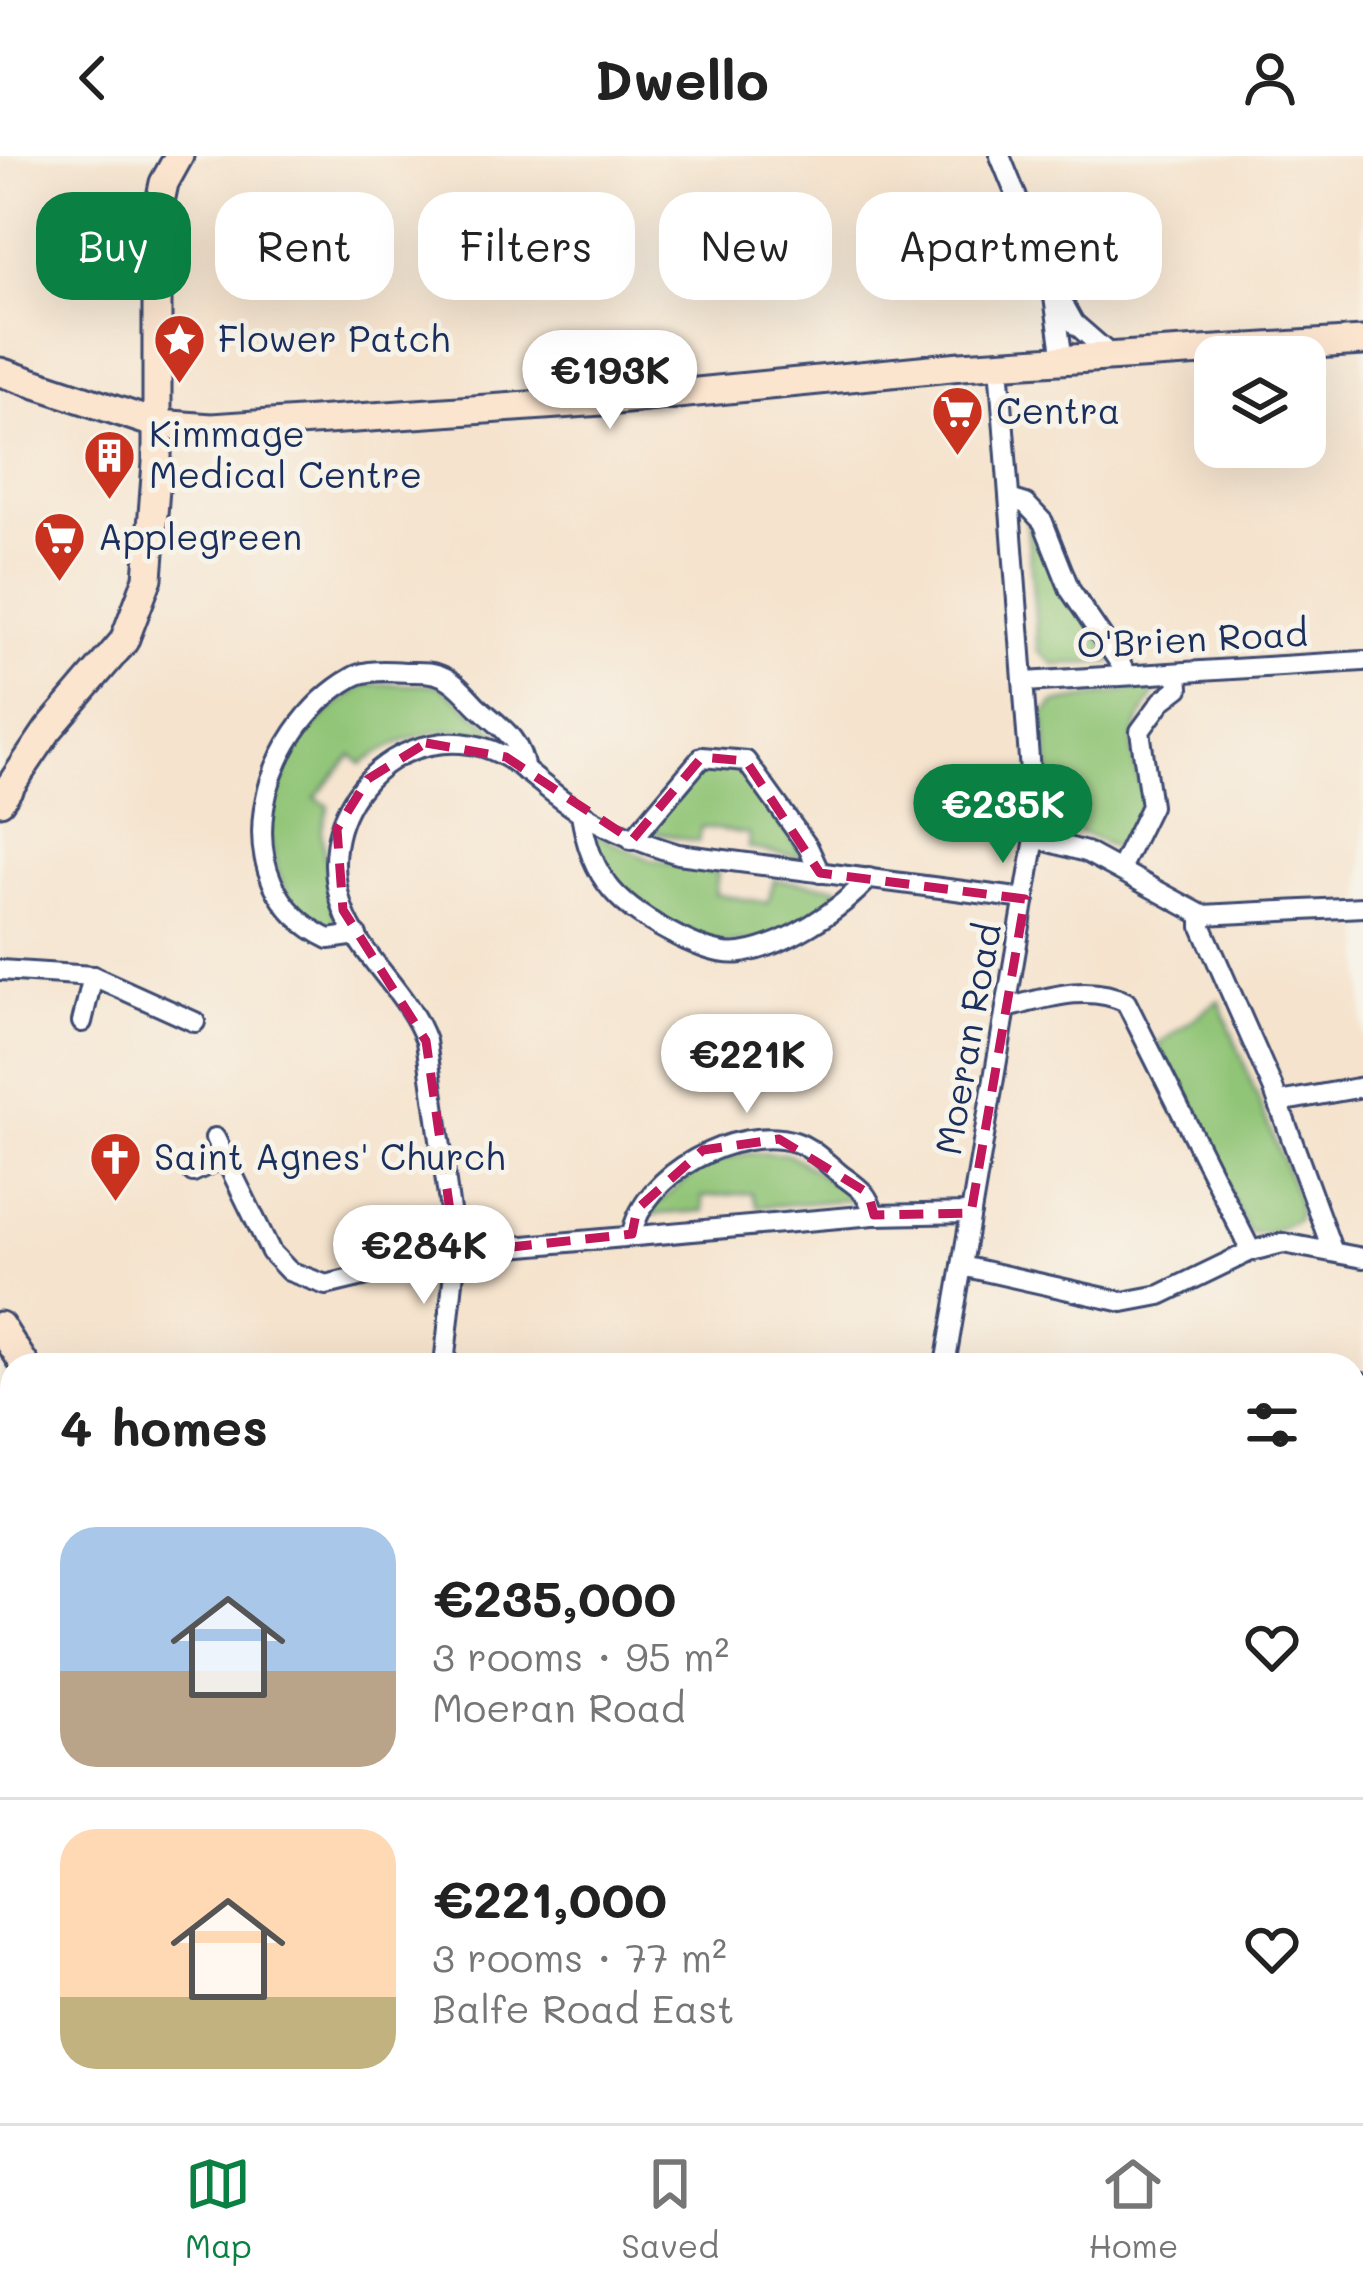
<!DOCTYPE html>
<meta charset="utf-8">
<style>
:root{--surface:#fff;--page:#f2f2f2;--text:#222;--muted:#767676;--line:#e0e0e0;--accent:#0b8043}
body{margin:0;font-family:Mali,sans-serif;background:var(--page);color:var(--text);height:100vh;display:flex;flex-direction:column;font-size:45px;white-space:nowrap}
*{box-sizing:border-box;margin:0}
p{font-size:39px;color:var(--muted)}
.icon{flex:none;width:66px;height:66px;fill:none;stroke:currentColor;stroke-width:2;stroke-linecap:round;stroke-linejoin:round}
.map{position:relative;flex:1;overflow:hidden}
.details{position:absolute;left:0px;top:1197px;width:1365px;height:771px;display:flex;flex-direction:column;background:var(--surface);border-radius:36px 36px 0 0;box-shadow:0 12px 48px #0002}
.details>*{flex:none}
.top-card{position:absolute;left:36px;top:36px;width:1293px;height:108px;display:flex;gap:24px}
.buttons{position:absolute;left:1194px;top:180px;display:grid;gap:24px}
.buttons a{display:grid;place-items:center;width:132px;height:132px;border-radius:24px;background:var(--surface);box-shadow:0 12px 48px #0002;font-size:60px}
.price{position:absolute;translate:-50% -102px;padding:0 27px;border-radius:42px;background:#fff;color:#222;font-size:39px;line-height:78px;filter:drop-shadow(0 3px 6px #0008)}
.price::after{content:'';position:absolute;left:50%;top:72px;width:36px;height:27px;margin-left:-18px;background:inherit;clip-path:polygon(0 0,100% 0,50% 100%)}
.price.active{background:var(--accent);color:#fff}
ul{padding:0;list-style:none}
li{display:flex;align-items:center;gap:36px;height:300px;padding:0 60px}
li+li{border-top:3px solid var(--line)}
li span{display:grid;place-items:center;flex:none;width:336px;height:240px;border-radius:36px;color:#555}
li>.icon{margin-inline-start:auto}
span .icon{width:144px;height:144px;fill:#fffc;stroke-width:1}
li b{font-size:51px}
h2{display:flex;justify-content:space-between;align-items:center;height:144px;padding:0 60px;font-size:51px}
.chip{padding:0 42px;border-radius:36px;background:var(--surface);box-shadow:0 12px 48px #0002;font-size:42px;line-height:108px}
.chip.active{background:var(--accent);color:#fff}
header{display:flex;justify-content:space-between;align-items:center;height:156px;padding:0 60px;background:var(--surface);font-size:54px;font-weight:700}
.dock{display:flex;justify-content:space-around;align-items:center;height:168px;border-top:3px solid var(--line);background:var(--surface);font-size:33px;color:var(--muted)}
.dock a{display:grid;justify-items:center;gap:6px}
.dock .active{color:var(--accent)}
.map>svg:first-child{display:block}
.green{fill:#90c476;stroke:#567a6a;stroke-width:3}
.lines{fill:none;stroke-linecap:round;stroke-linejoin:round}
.street-casing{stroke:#3c4a6f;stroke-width:24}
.secondary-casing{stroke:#3c4a6f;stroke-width:33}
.street{stroke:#fff;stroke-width:18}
.secondary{stroke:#fce5cf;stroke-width:27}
.marked{fill:none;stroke:#c2185b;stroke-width:9;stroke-dasharray:24 15;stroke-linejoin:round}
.labels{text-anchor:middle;stroke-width:10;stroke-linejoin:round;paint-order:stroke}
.poi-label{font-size:36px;fill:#1b2f5e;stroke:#f7f3e8;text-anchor:start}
.street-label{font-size:36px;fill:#1b2f5e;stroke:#f7f3e8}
</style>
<header><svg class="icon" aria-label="back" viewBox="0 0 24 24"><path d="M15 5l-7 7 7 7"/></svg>Dwello<svg class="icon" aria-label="person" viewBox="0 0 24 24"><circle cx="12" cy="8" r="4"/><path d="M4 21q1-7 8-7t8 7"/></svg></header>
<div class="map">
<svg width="1363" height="1967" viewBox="0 0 1363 1967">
<rect width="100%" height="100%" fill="#f7f3e8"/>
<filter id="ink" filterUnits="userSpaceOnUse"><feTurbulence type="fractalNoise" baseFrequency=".00833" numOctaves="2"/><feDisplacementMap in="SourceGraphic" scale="24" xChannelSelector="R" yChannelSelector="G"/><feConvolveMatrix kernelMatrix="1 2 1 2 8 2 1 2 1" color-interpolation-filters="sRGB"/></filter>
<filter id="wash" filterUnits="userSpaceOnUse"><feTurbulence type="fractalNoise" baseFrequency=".004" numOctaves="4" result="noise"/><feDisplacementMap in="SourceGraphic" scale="48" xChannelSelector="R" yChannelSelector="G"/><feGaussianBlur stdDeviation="2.7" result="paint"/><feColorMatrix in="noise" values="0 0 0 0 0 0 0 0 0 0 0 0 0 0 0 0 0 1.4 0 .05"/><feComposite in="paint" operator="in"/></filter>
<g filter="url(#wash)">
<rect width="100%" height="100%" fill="#f5e3cd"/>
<g class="green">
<path d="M1026 356 1032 359 1113 506 1055 509 1038 494Z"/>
<path d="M367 528 439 529 504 582C450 566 407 577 361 608L352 599 315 642 329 650 321 675 337 776C302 762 282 742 275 703 272 689 265 671 267 657 277 601 321 557 367 528Z"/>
<path d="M1160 529C1130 576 1124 589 1145 643L1119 694 1055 665 1044 559 1054 547Z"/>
<path d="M730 604 752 622 804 702 748 692 749 678 701 671 698 686 646 674 701 609Z"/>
<path d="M597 679 651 704 718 717 715 738 768 747 774 724 839 731C786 811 669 800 613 727 604 715 598 698 592 685Z"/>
<path d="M1219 844 1298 1044V1063L1272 1076 1249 1077 1158 889Z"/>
<path d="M749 997 789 998 857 1043 757 1051 752 1037 702 1041 704 1055 644 1059 706 1007Z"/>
<path d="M1363 1261V1701L1353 1712V1274Z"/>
<path d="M105 1956H480L511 1967H95Z"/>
<path d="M1081 1956H1135L1125 1967H1064Z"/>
</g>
</g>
<g filter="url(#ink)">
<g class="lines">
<defs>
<g id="street">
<path d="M1000 0 1052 127 1063 204"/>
<path d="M1060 142 1074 167 1113 201"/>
<path d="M1010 343 1026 348 1043 366 1070 434 1128 519"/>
<path d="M1025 526 1363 505"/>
<path d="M581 657C590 725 621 752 679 781 698 790 720 800 741 797 785 790 840 755 869 722"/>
<path d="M1035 682 1086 696 1202 759"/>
<path d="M632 684 702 601 746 605 808 691 820 717"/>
<path d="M1120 713 1151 650 1140 575 1162 545 1179 532 1178 517"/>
<path d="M1202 759V771L1273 932 1333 1096"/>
<path d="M1202 759 1363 751"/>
<path d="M357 779 329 783C217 729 260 573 353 521 366 513 391 515 407 516 419 516 432 515 444 521 457 527 468 541 478 551 501 571 521 583 525 615"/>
<path d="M0 814 93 820 195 866"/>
<path d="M1007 852C1046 842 1088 827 1126 846L1251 1095"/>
<path d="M82 866 93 820"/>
<path d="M1279 946 1363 931"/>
<path d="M215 982 271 1096 289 1115 326 1129 467 1095 874 1059 971 1057"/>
<path d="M193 1016 225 1001"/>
<path d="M632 1078C643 1018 736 968 795 986 811 991 827 1007 840 1018 859 1032 868 1036 874 1059"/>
<path d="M962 1110 1123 1146 1160 1139 1251 1095 1283 1087 1363 1102"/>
<path d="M444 1209 456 1097 426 885C408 835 360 802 343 753 328 710 334 666 362 631 397 587 461 572 511 604 536 621 558 644 585 659 615 677 645 688 678 698L1025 743"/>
<path d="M945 1209 1035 682 999 208"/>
<path d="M1353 1240 1363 1227"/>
<path d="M0 1496 12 1521"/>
<path d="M0 1607 12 1581"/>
<path d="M1353 1747 1363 1737"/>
<path d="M0 1757 12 1766"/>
<path d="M653 1956 673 1967"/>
<path d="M79 1967 88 1956"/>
<path d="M1149 1967 1160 1956"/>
</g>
<g id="secondary">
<path d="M0 216 157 268 212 272 616 244 961 210 1363 185"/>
<path d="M0 645 48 574 124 485 148 422 157 307V60L164 27 179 0"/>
<path d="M0 1170 25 1209"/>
<path d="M943 1956 955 1967"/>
</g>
</defs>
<use href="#street" class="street-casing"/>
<use href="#secondary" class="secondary-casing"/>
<use href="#street" class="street"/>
<use href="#secondary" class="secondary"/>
</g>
</g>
<path class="marked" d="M426 587 506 601 632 684 702 601 746 605 820 717 1025 743 971 1057 874 1059 868 1037 779 983 703 994 637 1053 632 1078 456 1097 426 885 343 754 337 673 368 623Z"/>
<defs>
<symbol id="sight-pin" viewBox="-11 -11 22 30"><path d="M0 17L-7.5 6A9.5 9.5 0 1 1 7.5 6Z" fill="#c8321e" stroke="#f7f3e8"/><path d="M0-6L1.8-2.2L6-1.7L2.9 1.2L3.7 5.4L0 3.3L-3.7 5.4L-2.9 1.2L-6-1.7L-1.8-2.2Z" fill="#fff"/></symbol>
<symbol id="supermarket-pin" viewBox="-11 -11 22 30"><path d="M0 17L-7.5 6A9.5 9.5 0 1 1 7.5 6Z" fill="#c8321e" stroke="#f7f3e8"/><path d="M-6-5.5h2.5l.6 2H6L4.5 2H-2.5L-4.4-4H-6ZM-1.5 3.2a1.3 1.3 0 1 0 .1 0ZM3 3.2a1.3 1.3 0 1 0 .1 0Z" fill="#fff"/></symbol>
<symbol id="building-pin" viewBox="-11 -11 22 30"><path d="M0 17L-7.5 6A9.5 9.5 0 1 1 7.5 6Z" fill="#c8321e" stroke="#f7f3e8"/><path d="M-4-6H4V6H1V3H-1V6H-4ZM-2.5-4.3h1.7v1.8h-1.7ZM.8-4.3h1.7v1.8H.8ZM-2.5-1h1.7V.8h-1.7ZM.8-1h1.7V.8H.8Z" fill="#fff"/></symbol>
<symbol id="church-pin" viewBox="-11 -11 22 30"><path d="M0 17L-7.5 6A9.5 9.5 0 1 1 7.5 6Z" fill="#c8321e" stroke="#f7f3e8"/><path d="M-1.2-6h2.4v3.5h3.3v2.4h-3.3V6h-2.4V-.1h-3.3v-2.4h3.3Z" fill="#fff"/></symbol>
</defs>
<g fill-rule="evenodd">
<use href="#sight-pin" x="150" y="154" width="59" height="81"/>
<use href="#supermarket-pin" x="928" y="226" width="59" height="81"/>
<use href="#building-pin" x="80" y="270" width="59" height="81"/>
<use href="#supermarket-pin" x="30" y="352" width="59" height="81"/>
<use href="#church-pin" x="86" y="972" width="59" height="81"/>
</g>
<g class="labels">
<g class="poi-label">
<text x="218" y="196">Flower Patch</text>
<text x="996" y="268">Centra</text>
<text x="149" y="291">Kimmage<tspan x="149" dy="41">Medical Centre</tspan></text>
<text x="98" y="394">Applegreen</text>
<text x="154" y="1014">Saint Agnes' Church</text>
</g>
<g class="street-label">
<text transform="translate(1192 483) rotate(-3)" y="13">O'Brien Road</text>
<text transform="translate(968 883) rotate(-80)" y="13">Moeran Road</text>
</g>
</g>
</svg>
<div class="buttons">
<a><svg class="icon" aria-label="layers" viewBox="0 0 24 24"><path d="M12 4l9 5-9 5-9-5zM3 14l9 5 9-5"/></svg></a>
</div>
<b class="price" style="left:610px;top:276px">€193K</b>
<b class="price active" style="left:1003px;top:710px">€235K</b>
<b class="price" style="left:747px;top:960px">€221K</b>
<b class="price" style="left:424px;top:1151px">€284K</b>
<div class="top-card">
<a class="chip active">Buy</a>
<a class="chip">Rent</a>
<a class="chip">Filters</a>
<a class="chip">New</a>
<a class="chip">Apartment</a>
</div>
<section class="details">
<h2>4 homes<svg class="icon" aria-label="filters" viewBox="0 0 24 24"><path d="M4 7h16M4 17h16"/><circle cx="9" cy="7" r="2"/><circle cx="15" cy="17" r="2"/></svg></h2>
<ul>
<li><span style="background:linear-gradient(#a9c7e8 60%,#b9a48a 0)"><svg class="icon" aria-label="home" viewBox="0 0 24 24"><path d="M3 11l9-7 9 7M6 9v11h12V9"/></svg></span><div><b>€235,000</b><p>3 rooms · 95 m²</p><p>Moeran Road</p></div><svg class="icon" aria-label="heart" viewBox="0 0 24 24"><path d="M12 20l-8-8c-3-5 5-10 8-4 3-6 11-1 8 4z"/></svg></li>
<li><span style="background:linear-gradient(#ffd9b3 70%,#c2b280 0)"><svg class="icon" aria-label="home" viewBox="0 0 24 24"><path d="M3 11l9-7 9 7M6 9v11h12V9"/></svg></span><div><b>€221,000</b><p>3 rooms · 77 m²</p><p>Balfe Road East</p></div><svg class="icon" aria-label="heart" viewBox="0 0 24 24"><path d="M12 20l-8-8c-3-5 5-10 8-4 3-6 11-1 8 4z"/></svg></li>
</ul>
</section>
</div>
<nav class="dock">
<a class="active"><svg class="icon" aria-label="map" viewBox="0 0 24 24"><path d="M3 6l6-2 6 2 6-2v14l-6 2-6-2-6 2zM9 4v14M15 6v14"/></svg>Map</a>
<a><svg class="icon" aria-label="saved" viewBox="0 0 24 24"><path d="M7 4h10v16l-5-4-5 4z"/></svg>Saved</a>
<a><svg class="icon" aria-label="home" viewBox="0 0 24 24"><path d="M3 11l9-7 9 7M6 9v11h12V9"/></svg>Home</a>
</nav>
